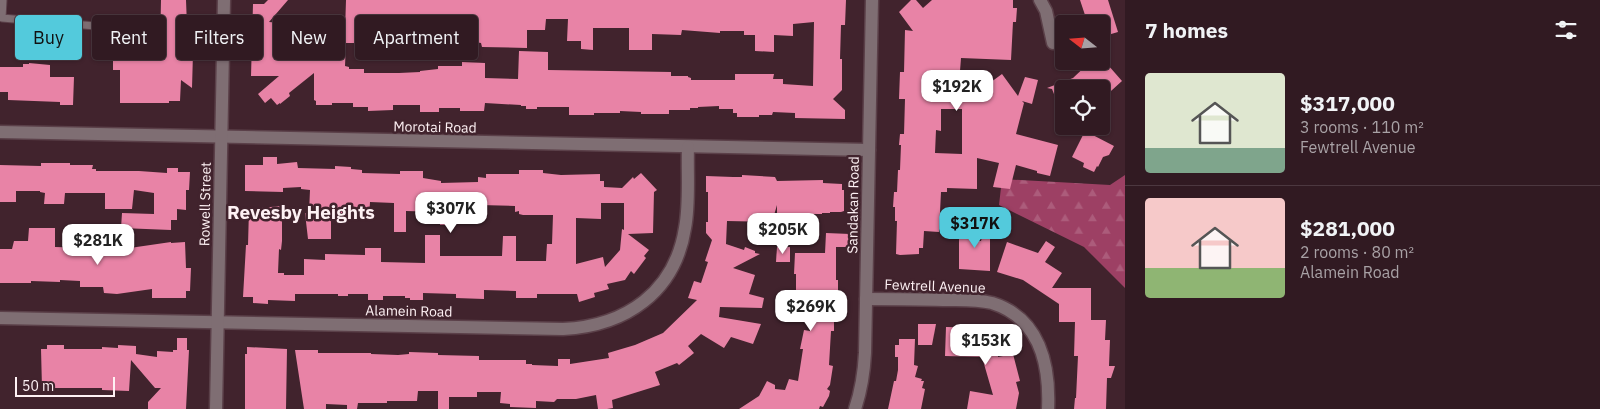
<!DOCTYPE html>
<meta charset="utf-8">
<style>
:root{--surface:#311a22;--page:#3d272f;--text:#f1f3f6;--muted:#a8a1a5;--line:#4c3840;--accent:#53cadc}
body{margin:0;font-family:"IBM Plex Sans",sans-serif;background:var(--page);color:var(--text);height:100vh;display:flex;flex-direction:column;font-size:19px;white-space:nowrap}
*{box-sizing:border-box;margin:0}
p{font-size:16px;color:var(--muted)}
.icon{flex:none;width:28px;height:28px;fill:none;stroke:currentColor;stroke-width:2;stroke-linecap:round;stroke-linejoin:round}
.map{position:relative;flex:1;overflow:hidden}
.side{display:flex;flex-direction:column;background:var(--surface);width:475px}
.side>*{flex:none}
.guide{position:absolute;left:15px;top:15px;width:475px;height:45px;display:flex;gap:10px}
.needle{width:32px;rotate:287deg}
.fabs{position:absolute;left:1055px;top:15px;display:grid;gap:10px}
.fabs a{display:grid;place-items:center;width:55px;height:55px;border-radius:5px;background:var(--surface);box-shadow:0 1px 4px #0004,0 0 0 1px var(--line);font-size:25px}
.scale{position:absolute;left:15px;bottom:12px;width:100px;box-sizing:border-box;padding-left:5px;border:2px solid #fef1f4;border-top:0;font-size:14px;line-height:18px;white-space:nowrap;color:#fef1f4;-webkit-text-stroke:4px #41232d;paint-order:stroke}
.price{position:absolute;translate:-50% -42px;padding:0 11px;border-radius:10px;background:#fff;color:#222;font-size:16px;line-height:32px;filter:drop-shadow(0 1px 2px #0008)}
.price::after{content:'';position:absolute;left:50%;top:30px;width:15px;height:11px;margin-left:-8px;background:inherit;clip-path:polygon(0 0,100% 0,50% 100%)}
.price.active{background:var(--accent);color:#111}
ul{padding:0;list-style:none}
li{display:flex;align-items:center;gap:15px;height:125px;padding:0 20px}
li+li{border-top:1px solid var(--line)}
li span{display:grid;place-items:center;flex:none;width:140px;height:100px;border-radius:5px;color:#555}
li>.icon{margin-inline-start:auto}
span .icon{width:60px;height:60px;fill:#fffc;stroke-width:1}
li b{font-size:21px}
h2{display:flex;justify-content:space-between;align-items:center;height:60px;padding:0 20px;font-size:21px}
.tag{padding:0 18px;border-radius:5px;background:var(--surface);box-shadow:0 1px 4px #0004,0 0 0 1px var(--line);font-size:18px;line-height:45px}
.tag.active{background:var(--accent);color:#111}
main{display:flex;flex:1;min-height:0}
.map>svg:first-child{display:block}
.forest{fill:url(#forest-firs)}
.building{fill:#e883a6;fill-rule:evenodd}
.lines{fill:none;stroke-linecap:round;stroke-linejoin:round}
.service-casing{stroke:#5b4049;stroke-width:9}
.minor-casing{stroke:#5b4049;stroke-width:15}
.service{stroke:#7f6e73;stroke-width:7}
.minor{stroke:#7f6e73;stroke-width:12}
.labels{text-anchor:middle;stroke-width:5;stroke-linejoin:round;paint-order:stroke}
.street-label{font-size:14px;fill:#fef1f4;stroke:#41232d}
.district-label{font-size:19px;font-weight:bold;fill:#fef1f4;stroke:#41232d}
</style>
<main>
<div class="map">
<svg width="1125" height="409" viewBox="0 0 1125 409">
<defs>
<pattern id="forest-firs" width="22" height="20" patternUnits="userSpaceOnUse" patternTransform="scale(1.25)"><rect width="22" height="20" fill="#9d4064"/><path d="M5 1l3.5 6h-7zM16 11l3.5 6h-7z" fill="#ac5c7b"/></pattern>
</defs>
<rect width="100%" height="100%" fill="#41232d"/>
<path class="forest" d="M1125 175V288L1084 247 999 205 1002 179 1110 185Z"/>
<g class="building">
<path d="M161 0H186L187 26H191V53H193L192 88 181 80 180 101H169V103H120V70H113V50H160Z"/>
<path d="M268 0H288L269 22 280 23V25H287L286 44 309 45V31L345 32 346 0H846L845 25H841L840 59H842V90L833 99 845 110V119L795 118V113L773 112 772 115H759V117H737V113H733V109H719V106L698 107V108H690V110H669V114H641V112L620 111V113H594V115H569V107H537V109H526V106H521V105L485 103 484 111H460V108H439V112H420V105H393V110L368 111V107H353V103H332V105H316V101L314 100V73L289 93 290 96 280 104V103L277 105 271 98 265 103 258 94 279 76H251L253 4H264ZM453 14 473 15V23H475V42L481 43 482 47 527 48V30H545L546 19H568L567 41H581V49L593 50V28H629V50H652V34L681 35 682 30 720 33V31H744V35H755V51L774 52V35L793 36V24L814 22 813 86 783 84V79H773L774 74H735V80H691V78L688 77V76H671V72L548 70V52L519 51 518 79 485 78V63L462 62V66H438V69L420 71V72L399 73H364V69H349V67L345 66 346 43H365V34L386 35V26H434V18H453Z"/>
<path d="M911 0H916L923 8 932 0H1013V8H1017L1016 22H1013L1011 60 961 58 960 71H938L937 96H972L1002 74 1018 96 1025 77 1038 80 1032 104 1022 101 1024 103 1016 134 1058 145 1050 176 1037 173V171L1016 165 1010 189 993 187 999 163 977 158V189L947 188V192H941L939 232 924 231 923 248H919V254L900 255 896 254 897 221H895V207H893L894 192H897L898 170H900L901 145H899L900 134H904L905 99H899L900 72H904L905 30 913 31 899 12ZM941 109H962V154L935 153 936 130 941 131Z"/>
<path d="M1080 0H1108L1118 32 1101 37V24H1088Z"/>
<path d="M1101 57 1122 81 1101 100V89H1064L1063 117 1052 89 1047 88 1073 78 1091 61H1101Z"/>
<path d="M29 63 50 65V77H74L73 105H60V102L8 100V92H0V67H23V64H29Z"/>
<path d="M1085 131 1114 146 1109 155 1103 157 1098 167 1097 166 1094 172 1083 167 1084 163 1072 157Z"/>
<path d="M263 157H277V164L297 162 298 168 335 169V166L351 167V169L362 170V173L400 174V171H423V178L441 181V183L478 182V177L486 178V174H519V170H543V173L561 175 600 174V181H604V187L622 188 633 177 634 179 641 173 657 190 654 192 653 233 628 234 649 250 644 256 646 258 634 274 631 271 625 280 607 284 609 289 594 293 595 297 579 302 577 294H537V298H516V291L484 290V299L456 298V294L423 293V300H410V298H405V296H383V300H368V294H348V296H338V294H295V301L268 300V304L253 303V297H243L246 245H248L249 209 282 206V241L281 250 279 249 278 273H284V275H304V259L325 260V254L365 255V248H381V262L425 263V235H440V256H502L503 236H516V261H546L547 244H552L553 215H523L519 214V211L515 212V206L480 205 479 219 453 218V225H440V212L406 211V232H394V203L370 202 369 217H331V239H308L305 213H309L310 190 301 189V187L283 188V192L245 191V165H263ZM601 203H624V230L622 229 620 250 605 267 603 257 576 264V218L601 219Z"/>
<path d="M41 163H70V165H93L92 169H96V171H139L167 173V168H178V172H190L189 190H186V210L177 209V220H171V230L121 228 122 213 154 214V193L134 190 132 209H105V193H65L64 204H44L45 193 40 192V191H16V202H0V165L41 166Z"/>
<path d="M742 175 775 177 777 181 823 180V183L842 184V190H844V211L841 212H830V213H822V214H789V223H777V205L772 222 727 221 726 244 744 250 745 247 755 251V253L760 254 733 268 755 275 749 294 764 298 762 308 720 307 719 317 761 324 753 344 731 337 724 348 701 334 688 346 694 353 679 365 677 363 655 372 660 385 612 400 613 408 607 409H598L596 395 576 399H557L554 402 536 401V408L510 407V404L500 403 501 392H477V397H449V409H438V391H418L417 401H387V403H358L357 409H347V405L326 404V409H304L295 350H318V353H371V354L398 355 409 354V352L438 353V355L479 356V360H526V364H532V365L558 366V359H570V364L609 358 608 353 635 345 663 333 697 300 688 298 694 281 701 283 708 262 705 261 712 240 706 233V222H708V192H706V176L733 177H742Z"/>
<path d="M986 221H990V271L959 269V227H976V241H981Z"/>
<path d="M29 228H55V247L90 248V244L104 246V244H116V250L171 242V243L185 242 186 268H191L190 291H186V298H152V289L117 294 104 293 103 287H80V281L60 280V282L31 281V283H0V249H12L14 241H28Z"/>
<path d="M826 233 850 234V247H836V280H838V308H834V331H831L829 365 833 366 830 385 827 389 830 391 829 396 823 407 820 406 819 409H739L759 396 767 381 775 385V389L785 390 789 379 798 381 803 349H800L804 330 810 331V308H796V274H794L795 253H825Z"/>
<path d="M1046 241 1055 247 1045 262 1062 273 1052 288H1091V320H1106L1105 340H1110L1109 366H1115L1111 378H1107L1106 409H1074L1075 398H1076L1078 356H1074L1075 322H1059V304L1023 280 997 272 1007 242 1038 253Z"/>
<path d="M777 247H790V262H776Z"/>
<path d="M918 324H936L932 345H918Z"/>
<path d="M946 327 990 328 991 334H998V357L1013 354 1020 381 1016 382 1019 393 1016 409H967L970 391 993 395 982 357 945 356Z"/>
<path d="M177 338H187V350H189L186 409H148V402L161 388H155L131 360 129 391 102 390V388H42L41 349H47V345H64V349H102V347L118 348V345L136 346V354L157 357V351L173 352V350H177Z"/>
<path d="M899 339H915L914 365 918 366 915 377 922 379 921 381H924L922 388 925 389 921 409H888L894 381H896L898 370V357H895V345H899Z"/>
<path d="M247 347 287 349 286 409H245V354H247Z"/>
</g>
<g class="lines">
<defs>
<path id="service" d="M3 0 2 18 119 28"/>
<g id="minor">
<path d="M1040 0 1046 11 1053 43"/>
<path d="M0 132 869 150"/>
<path d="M866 299C892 299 917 299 943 300 959 300 976 299 992 303 1040 318 1050 365 1048 409"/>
<path d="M0 318 563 329C626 326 675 292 685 228 690 202 687 173 688 147"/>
<path d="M216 409 224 0"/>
<path d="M855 409C861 391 864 373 865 353L872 0"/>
</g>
</defs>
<use href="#service" class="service-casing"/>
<use href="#minor" class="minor-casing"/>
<use href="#service" class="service"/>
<use href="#minor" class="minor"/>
</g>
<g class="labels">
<g class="street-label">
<text transform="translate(435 127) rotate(1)" y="5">Morotai Road</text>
<text transform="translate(205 204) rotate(-89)" y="5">Rowell Street</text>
<text transform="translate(853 205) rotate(-89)" y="5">Sandakan Road</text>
<text transform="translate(935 286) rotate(2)" y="5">Fewtrell Avenue</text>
<text transform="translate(409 311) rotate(1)" y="5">Alamein Road</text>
</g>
<g class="district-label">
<text x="301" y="219">Revesby Heights</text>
</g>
</g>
</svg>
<div class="fabs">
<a><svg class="needle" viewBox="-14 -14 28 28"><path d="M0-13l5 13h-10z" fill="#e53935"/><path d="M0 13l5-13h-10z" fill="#a8a1a5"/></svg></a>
<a><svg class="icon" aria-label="locate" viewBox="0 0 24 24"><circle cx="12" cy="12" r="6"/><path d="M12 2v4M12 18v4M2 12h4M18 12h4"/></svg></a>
</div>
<div class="scale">50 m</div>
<b class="price" style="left:957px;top:112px">$192K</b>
<b class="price" style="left:451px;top:234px">$307K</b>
<b class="price active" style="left:975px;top:249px">$317K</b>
<b class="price" style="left:783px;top:255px">$205K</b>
<b class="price" style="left:98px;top:266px">$281K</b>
<b class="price" style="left:811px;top:332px">$269K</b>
<b class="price" style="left:986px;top:366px">$153K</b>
<div class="guide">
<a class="tag active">Buy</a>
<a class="tag">Rent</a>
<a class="tag">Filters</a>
<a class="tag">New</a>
<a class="tag">Apartment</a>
</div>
</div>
<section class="side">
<h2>7 homes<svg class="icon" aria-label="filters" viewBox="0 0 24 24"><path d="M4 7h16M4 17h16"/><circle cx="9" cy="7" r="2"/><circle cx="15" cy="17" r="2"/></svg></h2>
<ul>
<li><span style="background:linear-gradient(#dfe7d0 75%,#7fa58c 0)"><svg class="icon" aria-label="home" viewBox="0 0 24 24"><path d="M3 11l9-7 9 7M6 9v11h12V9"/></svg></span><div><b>$317,000</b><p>3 rooms · 110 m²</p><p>Fewtrell Avenue</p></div></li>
<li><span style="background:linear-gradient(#f6c9c9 70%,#8fb573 0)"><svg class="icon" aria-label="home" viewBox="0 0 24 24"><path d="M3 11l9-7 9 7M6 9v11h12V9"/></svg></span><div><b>$281,000</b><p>2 rooms · 80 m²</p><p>Alamein Road</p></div></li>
</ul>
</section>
</main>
